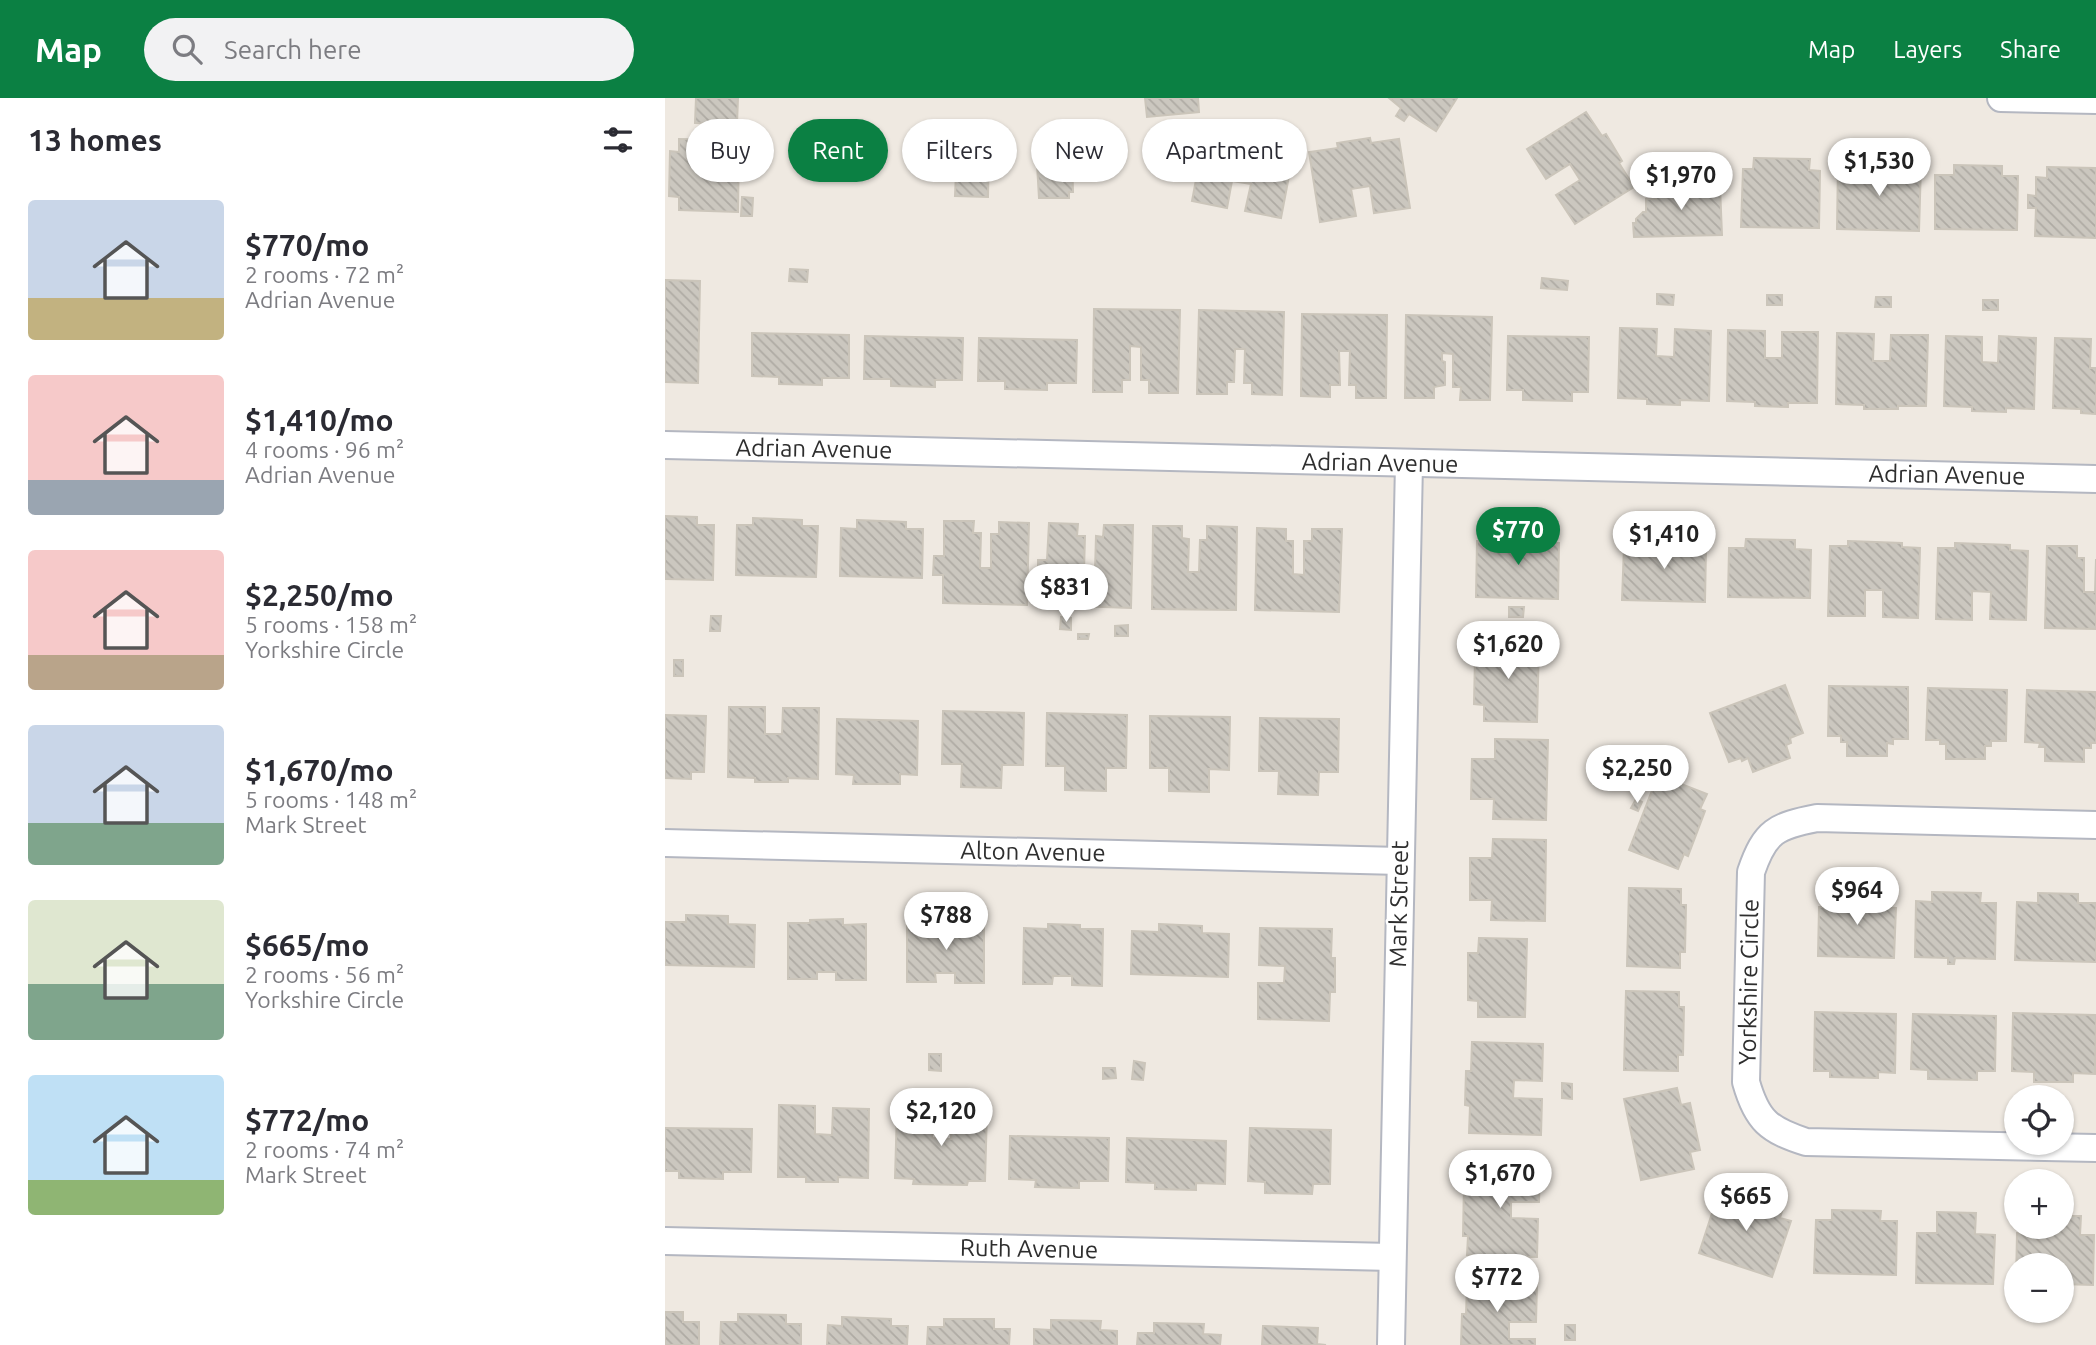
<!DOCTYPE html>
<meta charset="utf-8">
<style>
:root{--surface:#fff;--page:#f2f2f3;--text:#2b2b33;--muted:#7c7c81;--accent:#0b8043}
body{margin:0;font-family:Ubuntu,sans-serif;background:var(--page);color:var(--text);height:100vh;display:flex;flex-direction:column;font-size:26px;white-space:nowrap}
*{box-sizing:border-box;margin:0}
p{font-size:23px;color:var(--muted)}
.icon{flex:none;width:38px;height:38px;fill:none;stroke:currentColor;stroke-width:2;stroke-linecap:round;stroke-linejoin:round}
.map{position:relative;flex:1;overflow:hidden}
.sheet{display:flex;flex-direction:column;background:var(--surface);width:665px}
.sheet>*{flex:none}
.top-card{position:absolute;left:21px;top:21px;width:665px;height:63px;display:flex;gap:14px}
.tools{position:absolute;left:1339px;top:987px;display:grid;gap:14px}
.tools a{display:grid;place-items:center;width:70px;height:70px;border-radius:50%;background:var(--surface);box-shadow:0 2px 5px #0004;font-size:35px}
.price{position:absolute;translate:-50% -60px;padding:0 16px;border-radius:24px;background:#fff;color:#222;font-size:23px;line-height:46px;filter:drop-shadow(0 2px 4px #0008)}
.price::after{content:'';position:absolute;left:50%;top:42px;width:21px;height:16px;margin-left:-10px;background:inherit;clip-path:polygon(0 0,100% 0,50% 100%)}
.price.selected{background:var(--accent);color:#fff}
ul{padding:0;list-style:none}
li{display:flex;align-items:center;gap:21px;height:175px;padding:0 28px}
li span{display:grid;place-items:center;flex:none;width:196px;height:140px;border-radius:7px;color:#555}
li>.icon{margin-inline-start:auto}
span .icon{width:84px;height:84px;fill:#fffc;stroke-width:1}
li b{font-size:30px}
h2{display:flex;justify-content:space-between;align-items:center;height:84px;padding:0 28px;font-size:30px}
.chip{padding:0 24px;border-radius:32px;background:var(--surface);box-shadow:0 2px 5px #0004;font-size:24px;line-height:63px}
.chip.selected{background:var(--accent);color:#fff}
header{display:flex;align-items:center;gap:42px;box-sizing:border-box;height:98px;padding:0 35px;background:var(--accent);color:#fff}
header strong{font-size:33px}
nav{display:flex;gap:38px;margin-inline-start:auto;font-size:24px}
.search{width:490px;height:63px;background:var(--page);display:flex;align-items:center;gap:18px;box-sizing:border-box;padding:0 24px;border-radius:38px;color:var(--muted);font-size:26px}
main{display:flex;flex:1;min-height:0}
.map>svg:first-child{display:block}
.building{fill:url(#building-back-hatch);stroke:#cbc5ba;stroke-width:2}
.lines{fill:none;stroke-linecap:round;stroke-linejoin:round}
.minor-casing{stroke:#b4b7c1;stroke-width:30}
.minor{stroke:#fff;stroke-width:26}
.labels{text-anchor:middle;stroke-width:5;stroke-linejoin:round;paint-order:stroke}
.street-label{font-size:24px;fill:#2e2e2e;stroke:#fff}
</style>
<header>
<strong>Map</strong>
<div class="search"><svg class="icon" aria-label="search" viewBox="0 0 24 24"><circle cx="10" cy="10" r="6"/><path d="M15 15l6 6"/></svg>Search here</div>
<nav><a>Map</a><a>Layers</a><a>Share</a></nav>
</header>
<main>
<section class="sheet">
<h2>13 homes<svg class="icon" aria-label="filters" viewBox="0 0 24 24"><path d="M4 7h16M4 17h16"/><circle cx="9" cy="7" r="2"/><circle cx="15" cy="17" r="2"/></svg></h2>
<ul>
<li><span style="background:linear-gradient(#c9d6e8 70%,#c2b280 0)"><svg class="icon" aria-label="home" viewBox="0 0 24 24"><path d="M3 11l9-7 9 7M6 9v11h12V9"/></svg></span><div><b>$770/mo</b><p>2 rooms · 72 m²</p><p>Adrian Avenue</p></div></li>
<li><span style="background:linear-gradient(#f6c9c9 75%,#9aa5b1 0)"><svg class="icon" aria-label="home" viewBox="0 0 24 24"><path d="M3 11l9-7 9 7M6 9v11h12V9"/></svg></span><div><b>$1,410/mo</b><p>4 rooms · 96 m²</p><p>Adrian Avenue</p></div></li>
<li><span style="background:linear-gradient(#f6c9c9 75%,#b9a48a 0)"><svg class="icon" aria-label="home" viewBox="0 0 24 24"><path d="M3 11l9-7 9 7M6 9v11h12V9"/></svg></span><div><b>$2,250/mo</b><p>5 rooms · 158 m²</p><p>Yorkshire Circle</p></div></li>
<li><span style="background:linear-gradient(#c9d6e8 70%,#7fa58c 0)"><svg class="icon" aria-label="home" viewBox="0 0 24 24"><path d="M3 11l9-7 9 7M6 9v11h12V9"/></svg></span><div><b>$1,670/mo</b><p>5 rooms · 148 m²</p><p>Mark Street</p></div></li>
<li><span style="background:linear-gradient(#dfe7d0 60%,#7fa58c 0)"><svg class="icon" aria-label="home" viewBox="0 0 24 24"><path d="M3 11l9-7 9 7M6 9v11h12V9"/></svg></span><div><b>$665/mo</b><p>2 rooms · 56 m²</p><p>Yorkshire Circle</p></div></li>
<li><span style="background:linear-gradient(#bfe0f5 75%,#8fb573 0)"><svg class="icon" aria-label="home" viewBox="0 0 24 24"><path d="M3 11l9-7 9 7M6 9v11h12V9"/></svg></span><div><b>$772/mo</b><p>2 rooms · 74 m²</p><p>Mark Street</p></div></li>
</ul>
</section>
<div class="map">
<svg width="1431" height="1247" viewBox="0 0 1431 1247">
<defs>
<pattern id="building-back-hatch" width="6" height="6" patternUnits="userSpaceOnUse" patternTransform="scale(1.75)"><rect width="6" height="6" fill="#cbc7bf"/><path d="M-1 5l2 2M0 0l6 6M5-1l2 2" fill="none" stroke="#afaba4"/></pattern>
</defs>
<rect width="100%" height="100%" fill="#efe9e1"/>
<g class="building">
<path d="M31 0H73L72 26 30 25Z"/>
<path d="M480 0H533L534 14 482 19Z"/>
<path d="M724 0H792L771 33 744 16 739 23 731 18 736 10Z"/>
<path d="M921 14 937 38 941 36 957 63 954 65 969 89 910 126 891 97 915 82 905 66 881 81 862 51Z"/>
<path d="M540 34 569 39 570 34 602 41 600 46 629 52 616 120 580 113 586 86 567 83 562 110 527 103Z"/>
<rect x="156" y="36" width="16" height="12"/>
<path d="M705 40 706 45 734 41 745 110 709 115 705 88 686 91 691 118 655 124 644 54 673 50 672 45Z"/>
<path d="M14 41 74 42 73 114 14 112V99L4 98 5 53 14 54Z"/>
<path d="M292 50 324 51 323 99 290 98Z"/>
<path d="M407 54 408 94H404V100H374L372 66H380V55Z"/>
<path d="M1089 60 1145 61 1144 72 1155 73 1154 130 1076 129 1078 71H1088Z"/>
<path d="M1173 64 1200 65V77L1228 78V66L1256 67 1254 133 1172 131Z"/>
<path d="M1289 67 1337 68V78H1353L1352 132 1270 131V77H1289Z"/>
<path d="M1382 69 1431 70V140L1370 138 1371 110H1363V97L1371 98V79L1382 80Z"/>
<path d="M1013 84V87L1055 89 1057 137 969 139 968 125H971V121L978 114H981V101H991L990 85Z"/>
<path d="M77 99 88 100 87 118H76Z"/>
<path d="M125 171 143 172 142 184 124 183Z"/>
<path d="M877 180 903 183 902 192 876 190Z"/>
<path d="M0 182 35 183 33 285 0 284Z"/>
<path d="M992 196 1009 197 1008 207 992 206Z"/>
<rect x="1102" y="197" width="15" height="10"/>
<path d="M1211 199H1226V209H1210Z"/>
<rect x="1318" y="202" width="15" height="10"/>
<path d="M429 211 515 212 513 295H484V282H476V249L465 248V282H457V294H428Z"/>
<path d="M534 212 619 214 617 297 587 296V285H579L580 251H570L569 284H562V296H532Z"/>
<path d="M637 216 722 217 721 300H691V287H684L685 253H674L675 287H665V299L636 298Z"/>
<path d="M741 217 827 219 825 302H795L796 289H788V256L777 255V263L780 264V287L769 289V300H740Z"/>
<path d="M955 230 992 231 991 258 1009 259 1010 231 1046 233 1044 303 1015 302V307L982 306V301L953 300Z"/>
<path d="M1063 232 1100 233V260H1117V234H1153L1152 305H1123V309L1090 308V304L1062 303Z"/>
<path d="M87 235 184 237V280H157V287L114 286V279L87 278Z"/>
<path d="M1172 235 1209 236 1208 263H1225L1226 237H1263L1261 308H1233V311H1199V307L1171 306Z"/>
<path d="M200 238 298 240 297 282H270V289L226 288V281H199Z"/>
<path d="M843 238 924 239 923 294H907V303L858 302V292H842Z"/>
<path d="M1281 238 1317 239V264L1333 265 1334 238 1371 240 1369 311 1341 310V314L1307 313V309L1279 308Z"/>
<path d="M314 240 412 242 411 285H382V292L340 291V283H313Z"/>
<path d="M1390 240 1426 241 1425 270H1431V316L1416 315V311L1388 310Z"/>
<path d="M0 418 32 419V427H49L48 482 0 481Z"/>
<path d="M88 420 137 422V428H153L151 479 71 477 72 427H88Z"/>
<path d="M192 422 241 424V431H258L257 480 175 478 176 430 192 431Z"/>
<path d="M279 423H309L308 435H316L315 470H326V436H334V424L364 425 362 507 278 505V477H268L269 458H279Z"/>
<path d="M384 425 413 426 412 438H420L419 473H430L431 438 438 439 439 427H468L466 510 381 507 382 477H373V462H382Z"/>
<path d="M488 428H517V440L524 441 523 474H534L535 442H542V428L572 429 571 512 487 511Z"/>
<path d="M592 430 621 431V443H628V476L639 477V443H647V431H677L674 514 590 512Z"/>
<path d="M829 434 878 435V445H894L893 501 811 499 812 443 828 444Z"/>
<path d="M975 439 1024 440V449L1041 450 1040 504 957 502 959 448 975 449Z"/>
<path d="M1081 441 1130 442V451L1146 452 1145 500 1063 499 1064 450H1080Z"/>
<path d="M1183 443 1237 445V449L1255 450 1253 520 1218 519V492H1200V518H1163L1165 448H1183Z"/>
<path d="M1290 445 1345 447V452L1363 453 1361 522 1325 521 1326 494 1307 493V522L1271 521 1273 450H1290Z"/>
<path d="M1382 448H1412V460H1419V494H1430L1431 461V531L1380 530Z"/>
<path d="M844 509H859L858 519H844Z"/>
<path d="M46 518H56L55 533H45Z"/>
<path d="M396 519 406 520V532L395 531Z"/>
<path d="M463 527V538H450V528Z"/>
<path d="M413 536H424L423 541H413Z"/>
<path d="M820 543 874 544 872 624 819 623V607L809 606 810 559H820Z"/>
<rect x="9" y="562" width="9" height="16"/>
<path d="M1120 587 1138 635 1125 640 1126 645 1121 647 1125 660 1088 674 1083 660 1077 663 1076 660 1064 664 1045 615Z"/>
<path d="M1164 588 1243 589V641H1228V646L1222 645V658H1182V644H1176V638H1163Z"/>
<path d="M1263 590 1342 592 1341 643H1326V648H1320V661H1281V646H1275V642H1261Z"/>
<path d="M1362 592 1431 594V645H1426V650H1419V664L1380 663V649H1374L1375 645 1360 644Z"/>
<path d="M64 609H100V636H117L118 610H154L153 681 123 680V684H90V680L63 679Z"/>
<path d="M278 613 359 615 358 667H337L336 690 296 689 297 666H277Z"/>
<path d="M382 615 462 617 461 670H441V693L400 692V668H381Z"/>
<path d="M0 617 41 618 39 674H26V681L0 680Z"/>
<path d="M485 618 565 619 564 672 544 671V694L504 693V670H485Z"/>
<path d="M595 620 674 621 673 674H654L653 697 613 696 614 673H594Z"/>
<path d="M172 621 253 623 252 677 235 676V686H188L189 677 171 676Z"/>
<path d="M830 641 883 642 881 722 828 721 829 701H806L807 661H830Z"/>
<path d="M993 677 1042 696 1035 711 1040 713 1023 758 1019 756 1013 771 964 752Z"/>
<path d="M971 701 977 704 973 713 966 710Z"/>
<path d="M828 741 881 742 880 823 826 822 827 802H805V760H827Z"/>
<path d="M964 790 1016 791V807H1021L1020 854H1015V870L962 868Z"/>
<path d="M1174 790 1212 791V809L1231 810 1229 860 1153 858 1154 809H1173Z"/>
<path d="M1267 794 1316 795 1315 805H1331L1330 861 1290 860 1289 866H1283V860L1250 859 1251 803 1267 804Z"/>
<path d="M1373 795 1413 796V805H1431V864L1350 862 1352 804 1373 805Z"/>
<path d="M21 817 63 818V826L90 827 89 869 0 867V824H21Z"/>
<path d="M178 821V827L201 826V882H171V874H152V881H123V825H145V822Z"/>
<path d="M265 824H297V829H319V885H290V875H270L271 884H242V828H265Z"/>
<path d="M383 826 415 827V831H438L437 888 407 887V878H388L387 886H358L359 830 383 831Z"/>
<path d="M494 826 537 828V835L564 836 563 879 466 876 467 833 494 834Z"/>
<path d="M595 830 667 831 666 860H670V894H665L664 923 593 921V885H619L620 868 594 867Z"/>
<path d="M814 840 862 841 860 919H813V903L803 902V855H813Z"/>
<path d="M961 893 1014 894V909H1019L1018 957H1013V973L959 972Z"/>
<path d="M1150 914 1231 916 1230 975 1213 974V980L1165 979V973H1149Z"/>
<path d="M1348 915 1431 917 1430 976 1408 975V984H1369V974L1347 973Z"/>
<path d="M1248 916 1331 918 1330 973H1312V982L1263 981V972L1246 971Z"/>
<path d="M807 944 878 946 877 983 849 982 848 1000 877 1001 876 1037 804 1035 805 1008 800 1007 801 973H806Z"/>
<path d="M264 956H276V973L264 972Z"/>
<path d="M469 963 480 965 478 982 467 981Z"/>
<path d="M438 970H450L451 980 438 981Z"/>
<path d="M897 985 907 986V1001L897 1000Z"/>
<path d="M1012 990 1016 1007 1025 1005 1035 1052 1025 1054 1029 1071 976 1082 959 1001Z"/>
<path d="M114 1007 150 1008V1036L167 1037 168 1010 204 1011 203 1080 173 1079V1084H141V1079H113Z"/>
<path d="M232 1011 268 1012 267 1040 286 1041 287 1013H322L320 1083H303L302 1087 248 1086 249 1081 230 1080Z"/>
<path d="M0 1030 87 1031 86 1074H58V1081L14 1080V1073H0Z"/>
<path d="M585 1030 666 1032 665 1086H648L647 1096 600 1095V1084L583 1083Z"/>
<path d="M345 1038 444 1040 443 1083H414V1090L370 1089 371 1082 344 1081Z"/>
<path d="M462 1040 561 1043 560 1086 531 1085V1092L490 1091V1085L461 1084Z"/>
<path d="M804 1066 875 1068 874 1104H846V1120L873 1121 872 1159 802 1157 803 1138H798L799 1084H803Z"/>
<path d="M1065 1092 1118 1110 1115 1120 1126 1123 1107 1179 1034 1155 1052 1100 1061 1103Z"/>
<path d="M1167 1112 1216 1113 1215 1123H1232L1231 1177 1149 1175 1151 1122H1167Z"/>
<path d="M1272 1114 1311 1115 1310 1136 1330 1137 1328 1186 1251 1185 1252 1135H1272Z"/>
<path d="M1396 1118H1416L1415 1137H1429L1428 1187 1396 1186V1167H1351V1185L1352 1135 1365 1136V1129H1396Z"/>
<path d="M802 1187H872L871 1224H844V1241H870V1247H796L797 1216H801Z"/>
<path d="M0 1214H18V1224H34V1247H0Z"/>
<path d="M73 1216 121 1217V1226H136V1247H55L56 1224H73Z"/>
<path d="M177 1219 226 1221V1228H243L242 1247H162L163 1227 177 1228Z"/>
<path d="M279 1221H329V1231H345L344 1247H262L263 1229H279Z"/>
<path d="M386 1222 436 1223 435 1232 452 1233V1247H369V1231L386 1232Z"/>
<path d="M489 1225 539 1226 538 1236 556 1237 555 1247H472L473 1235H489Z"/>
<rect x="900" y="1227" width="10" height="15"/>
<path d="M598 1228 653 1230 652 1246 661 1247H597Z"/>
</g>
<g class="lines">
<defs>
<g id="minor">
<path d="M1336 0 1431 2"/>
<path d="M0 347 1431 381"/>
<path d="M1431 727 1152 720C1111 728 1100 733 1086 774L1081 984C1092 1023 1104 1032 1141 1044L1431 1050"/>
<path d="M0 745 735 763"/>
<path d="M0 1143 727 1159"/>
<path d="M726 1247 744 365"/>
</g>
</defs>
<use href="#minor" class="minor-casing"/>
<use href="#minor" class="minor"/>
</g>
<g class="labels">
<g class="street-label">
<text transform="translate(149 351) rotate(1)" y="8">Adrian Avenue</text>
<text transform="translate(715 365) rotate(1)" y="8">Adrian Avenue</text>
<text transform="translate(1282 377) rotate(1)" y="8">Adrian Avenue</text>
<text transform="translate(368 754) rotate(1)" y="8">Alton Avenue</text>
<text transform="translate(734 806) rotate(-89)" y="8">Mark Street</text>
<text transform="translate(1084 884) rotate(-89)" y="8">Yorkshire Circle</text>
<text transform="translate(364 1151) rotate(1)" y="8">Ruth Avenue</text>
</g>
</g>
</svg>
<div class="tools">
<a><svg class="icon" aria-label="locate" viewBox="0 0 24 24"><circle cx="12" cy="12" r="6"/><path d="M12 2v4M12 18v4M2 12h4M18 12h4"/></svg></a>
<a>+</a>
<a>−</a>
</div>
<b class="price" style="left:1214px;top:100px">$1,530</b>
<b class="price" style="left:1016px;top:114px">$1,970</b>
<b class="price selected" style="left:853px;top:469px">$770</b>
<b class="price" style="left:999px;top:473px">$1,410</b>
<b class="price" style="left:401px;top:526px">$831</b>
<b class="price" style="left:843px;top:583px">$1,620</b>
<b class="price" style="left:972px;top:707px">$2,250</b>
<b class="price" style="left:1192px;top:829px">$964</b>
<b class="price" style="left:281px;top:854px">$788</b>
<b class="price" style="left:276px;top:1050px">$2,120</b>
<b class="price" style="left:835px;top:1112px">$1,670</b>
<b class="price" style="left:1081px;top:1135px">$665</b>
<b class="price" style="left:832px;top:1216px">$772</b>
<div class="top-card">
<a class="chip">Buy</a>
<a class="chip selected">Rent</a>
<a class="chip">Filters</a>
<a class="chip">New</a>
<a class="chip">Apartment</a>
</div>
</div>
</main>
